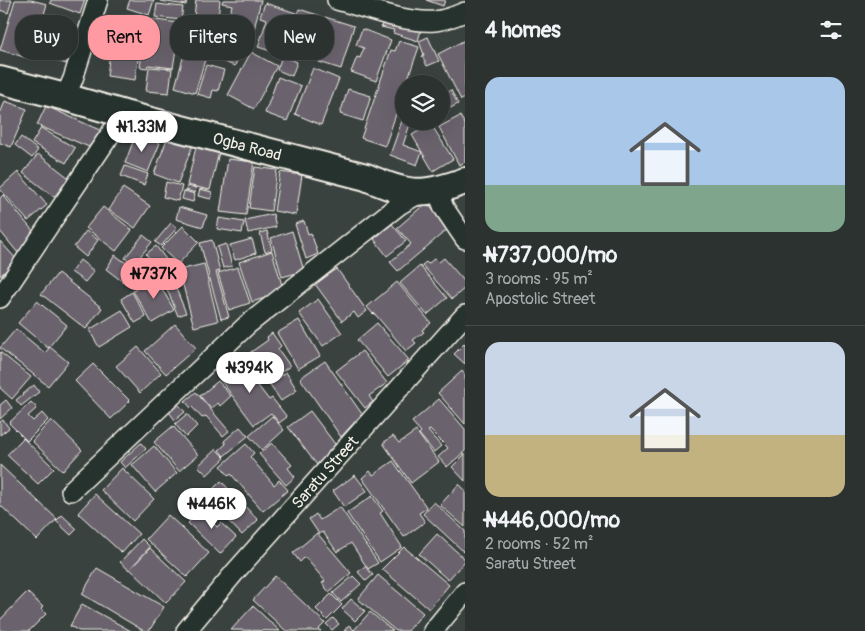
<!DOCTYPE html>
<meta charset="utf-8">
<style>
:root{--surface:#2c3230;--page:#343a38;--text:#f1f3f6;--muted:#a6aaab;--line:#484d4c;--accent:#ff9aa2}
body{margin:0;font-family:Pangolin,sans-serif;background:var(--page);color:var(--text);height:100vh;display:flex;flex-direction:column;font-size:19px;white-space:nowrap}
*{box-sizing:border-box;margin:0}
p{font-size:16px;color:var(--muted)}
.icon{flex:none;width:28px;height:28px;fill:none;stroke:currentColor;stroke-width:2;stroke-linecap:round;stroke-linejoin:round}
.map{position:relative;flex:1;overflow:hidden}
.side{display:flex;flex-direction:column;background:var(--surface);width:400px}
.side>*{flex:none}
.guide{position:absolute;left:15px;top:15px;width:375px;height:45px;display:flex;gap:10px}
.fabs{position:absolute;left:395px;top:75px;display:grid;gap:10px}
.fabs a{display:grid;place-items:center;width:55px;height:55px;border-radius:50%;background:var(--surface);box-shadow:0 5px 20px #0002,0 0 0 1px var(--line);font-size:25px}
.price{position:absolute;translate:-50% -42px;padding:0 11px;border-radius:18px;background:#fff;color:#222;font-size:16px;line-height:32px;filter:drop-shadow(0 1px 2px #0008)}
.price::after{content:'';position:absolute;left:50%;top:30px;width:15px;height:11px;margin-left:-8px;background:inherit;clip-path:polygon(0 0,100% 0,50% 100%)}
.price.on{background:var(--accent);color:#111}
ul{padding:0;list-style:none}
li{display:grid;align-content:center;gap:10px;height:265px;padding:0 20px}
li+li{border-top:1px solid var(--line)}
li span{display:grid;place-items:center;height:155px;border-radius:15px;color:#555}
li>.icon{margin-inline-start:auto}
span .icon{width:90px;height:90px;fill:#fffc;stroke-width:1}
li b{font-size:21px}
h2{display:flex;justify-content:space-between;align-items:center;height:60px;padding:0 20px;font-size:21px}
.tag{padding:0 18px;border-radius:20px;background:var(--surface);box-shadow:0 5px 20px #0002,0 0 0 1px var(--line);font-size:18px;line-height:45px}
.tag.on{background:var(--accent);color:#111}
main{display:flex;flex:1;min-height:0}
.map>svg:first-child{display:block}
.building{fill:#6a646e;stroke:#f4f1e8}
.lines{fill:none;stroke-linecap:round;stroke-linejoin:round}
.minor-casing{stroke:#f4f1e8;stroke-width:22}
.secondary-casing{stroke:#f4f1e8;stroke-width:30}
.minor{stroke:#26332d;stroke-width:19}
.secondary{stroke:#26332d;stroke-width:26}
.labels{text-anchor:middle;stroke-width:4.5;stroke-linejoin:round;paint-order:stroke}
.street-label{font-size:16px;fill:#f4f1e8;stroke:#26332d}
</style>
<main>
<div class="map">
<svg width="465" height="631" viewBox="0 0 465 631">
<rect width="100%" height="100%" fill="#3a4240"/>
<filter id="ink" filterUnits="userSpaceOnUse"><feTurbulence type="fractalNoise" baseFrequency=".02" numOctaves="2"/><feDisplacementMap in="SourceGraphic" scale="10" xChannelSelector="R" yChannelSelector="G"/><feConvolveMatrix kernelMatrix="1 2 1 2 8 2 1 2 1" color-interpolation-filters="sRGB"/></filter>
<g filter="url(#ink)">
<g class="building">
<path d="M0 0H12L8 13 0 10Z"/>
<path d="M15 0H31L47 4 31 59 0 50Z"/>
<path d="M51 0H85L80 14 50 3Z"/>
<path d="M130 0H154L149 15 127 8Z"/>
<path d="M160 0H187L186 5 160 1Z"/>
<path d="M196 0H220L217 28 193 24Z"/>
<path d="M223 0H261L251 42 225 37 232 5 222 3Z"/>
<path d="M426 0H445L443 6Z"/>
<path d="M265 3 296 13 283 55 258 47 267 19 260 17Z"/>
<path d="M157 4 183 7 181 20 155 17Z"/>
<path d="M299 9 321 16 310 53 288 47Z"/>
<path d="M49 14 71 22 63 44 73 47 66 64 35 53Z"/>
<path d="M385 15 422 26 418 41 393 33 394 30 381 27Z"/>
<path d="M325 17 354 26 341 69 319 62 328 34 321 32Z"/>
<path d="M108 18 130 20 125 53 104 51Z"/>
<path d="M147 19 180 23 173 68 148 65 147 68 140 67Z"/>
<path d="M189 28 214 31 212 42 188 39Z"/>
<path d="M362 29 391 40 376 81 351 72 357 57 360 58 364 48 356 45Z"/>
<path d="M225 37 245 45 241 53 221 46Z"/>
<path d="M428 37 439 61 427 66 422 56 424 55 419 41Z"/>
<path d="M465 40V98L461 100 438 54Z"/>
<path d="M399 41 419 47 406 84H404V91L385 146 361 138 391 50 395 51Z"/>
<path d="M127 45 140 46 135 80 107 76 110 52 126 54Z"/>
<path d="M215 45 239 54 235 66 210 57Z"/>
<path d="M186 47 207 53 195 93 175 87Z"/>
<path d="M251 52 277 66 254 109 228 95Z"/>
<path d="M282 56 297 62 292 76 277 70Z"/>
<path d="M206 65 224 70 218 91 213 90 211 98 197 94Z"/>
<path d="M149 67 172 69 169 93 146 91Z"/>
<path d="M313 68 339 79 321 125 295 114Z"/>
<path d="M278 77 301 86 287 121 265 113Z"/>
<path d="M348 89 371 96 363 121 340 114Z"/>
<path d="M451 90 458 104 441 113V95Z"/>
<path d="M5 101 27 109 11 147 0 143V114Z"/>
<path d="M46 106 104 132 98 147 91 144 89 147 37 125Z"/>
<path d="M404 115V121H411L403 145 422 152 417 165 390 155Z"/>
<path d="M460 116 465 124V162L459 165 439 127Z"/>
<path d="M431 124 453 159 433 171 412 135Z"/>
<path d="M41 128 75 148 66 163 32 143Z"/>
<path d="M136 134 160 143 148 172 125 163Z"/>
<path d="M168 136 193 145 178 183 154 174Z"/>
<path d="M21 137 38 150 32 158 15 145Z"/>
<path d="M196 147 219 152 210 190 187 185Z"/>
<path d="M38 154 69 178 54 197 23 173Z"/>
<path d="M228 159 254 162 246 215 220 212Z"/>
<path d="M125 166 148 174 144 185 121 176Z"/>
<path d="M255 167 277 170 271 211 249 208Z"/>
<path d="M18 172 47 205 28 221 0 189V188Z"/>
<path d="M280 172 302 175 296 215 274 211Z"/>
<path d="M166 182 182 186 178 201 163 197Z"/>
<path d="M187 186 196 188 195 193 186 190Z"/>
<path d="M123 188 150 206 135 228 109 210Z"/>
<path d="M200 189 212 192 211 199 198 196Z"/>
<path d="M184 191 195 194 193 202 182 199Z"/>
<path d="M3 195 38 237 18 253 0 231V198Z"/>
<path d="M427 202 449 228 398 271 390 262 411 244 397 228Z"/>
<path d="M103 207 132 230 116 251 86 228Z"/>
<path d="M179 207 207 215 203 227 176 219Z"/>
<path d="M273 214 276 227 248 233 245 220Z"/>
<path d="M219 218 244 222 242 233 217 229Z"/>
<path d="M304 221 308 234 311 233 318 254 306 259 295 224Z"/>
<path d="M171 223 177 228 161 246 155 242Z"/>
<path d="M392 224 406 241 387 256 374 239Z"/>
<path d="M183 226 199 242 178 264 161 248Z"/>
<path d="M86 231 98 240 86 257 74 247Z"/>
<path d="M267 231 272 250 265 252 260 233Z"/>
<path d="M292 231 304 271 282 277 271 238Z"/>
<path d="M143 235 152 242 134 264 125 258Z"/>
<path d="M252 239 256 253 235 260 230 245Z"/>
<path d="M212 240 220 271 216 272 229 317 221 319 200 243Z"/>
<path d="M0 241 17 260 0 276Z"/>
<path d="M226 244 232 266 223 268 217 247Z"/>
<path d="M156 246 171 266 161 274 146 254Z"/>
<path d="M272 251 284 292 252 302 239 262Z"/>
<path d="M115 255 133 268 123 282 106 269Z"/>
<path d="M435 258 439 262 444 258 465 282V288L452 299 422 265 426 262 428 264Z"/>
<path d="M80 260 94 271 85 282 71 272Z"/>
<path d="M204 264 218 321 194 327 179 270Z"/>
<path d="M420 266 447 298 427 315 400 283Z"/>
<path d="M238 267 250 303 229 310 218 273Z"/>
<path d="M337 269 367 311 358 318 354 312 342 321 315 284Z"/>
<path d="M58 273 102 308 86 329 41 294Z"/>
<path d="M170 274 186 313 178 316 162 277Z"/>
<path d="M156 278 174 310 152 323 133 291Z"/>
<path d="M397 282 431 323 422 330 424 332 413 340 416 343 406 351 374 313 373 314 367 307Z"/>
<path d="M132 292 146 317 135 323 121 299Z"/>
<path d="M318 299 342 333 323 346 299 313Z"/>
<path d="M37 301 67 325 48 348 18 323Z"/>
<path d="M122 310 132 327 99 347 89 330Z"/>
<path d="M299 320 320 356 298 369 277 333Z"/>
<path d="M377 323 409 360 388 377 357 340Z"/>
<path d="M175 324 196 348 166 374 145 351Z"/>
<path d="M16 329 45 353 50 347 68 362 48 386 0 348Z"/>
<path d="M272 333 281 346 278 349 290 366 268 381 248 354 268 340 267 337Z"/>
<path d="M465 343V364L454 354Z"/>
<path d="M138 347 161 373 140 393 116 366Z"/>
<path d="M362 351 387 383 369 396 373 402 365 408 336 371Z"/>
<path d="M0 352 31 377 12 399 0 388Z"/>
<path d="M247 358 255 370 249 374 269 400 272 398 287 417 279 423 271 413 254 425 219 378Z"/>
<path d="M325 361 362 414 341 437 300 378Z"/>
<path d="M93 364 130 401 111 419 75 381Z"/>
<path d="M462 371 465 375V424L438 393Z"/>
<path d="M286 372 297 390 281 401 269 383Z"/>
<path d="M218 381 231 396 220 406 218 403 211 409 200 396Z"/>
<path d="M34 385 39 392 21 406 16 400Z"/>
<path d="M196 392 229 431 223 436 206 416 202 418 192 407 191 408 185 401Z"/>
<path d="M439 399 465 429V451L447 467 438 457 448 448 430 430 428 431 441 446 434 452 419 434 421 432 412 422Z"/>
<path d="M6 400 12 408 0 419V405Z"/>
<path d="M31 402 37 408 28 416 33 421 42 413 48 420 27 441 9 423Z"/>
<path d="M178 404 185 412 175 420 169 412Z"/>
<path d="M310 411 338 448 317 465 288 427Z"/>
<path d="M187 414 197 426 186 437 175 424Z"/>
<path d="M272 416 284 430 262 450 249 436Z"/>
<path d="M3 420 9 428 0 435V422Z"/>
<path d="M51 420 82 450 63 471 32 441Z"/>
<path d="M173 426 198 455 179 471 154 442Z"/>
<path d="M240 427 248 436 224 456 219 450 226 444 224 441Z"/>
<path d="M416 431 439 462 411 483 383 443 393 436 399 443Z"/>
<path d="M23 438 54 468 38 484 7 455Z"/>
<path d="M141 443 146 449 125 468 120 462Z"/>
<path d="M272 443 292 465 288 468 295 477 286 485 259 454Z"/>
<path d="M246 444 254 453 250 457 274 485 279 480 288 490 263 511 231 474 229 476 221 466Z"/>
<path d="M154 446 177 473 155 492 132 465Z"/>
<path d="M216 449 225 458 207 475 198 466Z"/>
<path d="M465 454V481L452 467Z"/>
<path d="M393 461 427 508 419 513 425 522 404 537 362 478 370 471 373 475Z"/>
<path d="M0 465 57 519 37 540 0 505Z"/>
<path d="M122 468 154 499 133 521 101 490Z"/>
<path d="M355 475 367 491 344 507 333 491Z"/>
<path d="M221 481 258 520 242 535 205 497Z"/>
<path d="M459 484 465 490V527L440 505Z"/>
<path d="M192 493 201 503 191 513 181 504Z"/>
<path d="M95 494 139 534 122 553 78 513Z"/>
<path d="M372 496 383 511 380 513 402 547 380 562 347 513Z"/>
<path d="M434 502 465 531V550L464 552 423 514Z"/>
<path d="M204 506 217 519 213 523 217 527 221 523 236 537 220 554 188 523Z"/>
<path d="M340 507 378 563 368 569 351 543 337 552 323 532 319 534 309 519 316 514 320 520Z"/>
<path d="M62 515 77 529 71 535 56 521Z"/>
<path d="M168 515 209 553 187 577 146 539Z"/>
<path d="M317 533 351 573 329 592 322 583 325 581 305 557 300 562 293 553Z"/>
<path d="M437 534 465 559V561L448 580 419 554Z"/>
<path d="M142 539 150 547 129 570 120 562Z"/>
<path d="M404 547 449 585 429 609 382 569Z"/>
<path d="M150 548 186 582 166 603 130 569Z"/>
<path d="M365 566 373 575 366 581 358 572Z"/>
<path d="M97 568 164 607 149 631H144L82 594Z"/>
<path d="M378 575 423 613 408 631H396L358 599Z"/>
<path d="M275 576 325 623 319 629 321 631H286L253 600Z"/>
<path d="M353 576 361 584 341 602 333 593Z"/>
<path d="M27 592 43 607 41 609 46 614 29 631H0V620Z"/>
<path d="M331 594 342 605 327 620 316 609Z"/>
<path d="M351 599 365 611 355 621 342 609Z"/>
<path d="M82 604 131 631H79L70 626Z"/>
<path d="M253 606 280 631 231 630Z"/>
<path d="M370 612 393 631H344L349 625 354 630Z"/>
<path d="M333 618 339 624 332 630 326 624Z"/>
</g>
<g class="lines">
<defs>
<g id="minor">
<path d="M337 0C368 8 403 23 435 21 446 20 455 16 465 12"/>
<path d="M65 97 73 79 98 0"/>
<path d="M437 190 444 208 465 239"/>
<path d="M0 298 124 114"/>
<path d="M71 491 247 325 399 205 420 193"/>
<path id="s1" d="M186 631 235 572 465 315"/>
<path d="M433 631 465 592"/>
</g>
<g id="secondary">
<path id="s2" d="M0 80 65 97 124 114 366 177C408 195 421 197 465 181"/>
</g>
</defs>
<use href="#minor" class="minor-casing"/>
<use href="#secondary" class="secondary-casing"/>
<use href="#minor" class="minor"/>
<use href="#secondary" class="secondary"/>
</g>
</g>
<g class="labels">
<g class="street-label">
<text dy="6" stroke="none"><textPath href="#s2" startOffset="256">Ogba Road</textPath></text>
<text dy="6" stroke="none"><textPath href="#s1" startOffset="211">Saratu Street</textPath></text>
</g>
</g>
</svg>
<div class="fabs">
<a><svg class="icon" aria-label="layers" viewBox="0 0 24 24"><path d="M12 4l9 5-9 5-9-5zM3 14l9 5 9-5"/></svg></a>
</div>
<b class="price" style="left:142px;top:153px">₦1.33M</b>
<b class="price on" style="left:154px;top:300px">₦737K</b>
<b class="price" style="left:250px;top:394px">₦394K</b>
<b class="price" style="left:212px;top:530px">₦446K</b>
<div class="guide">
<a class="tag">Buy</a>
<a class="tag on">Rent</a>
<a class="tag">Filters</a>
<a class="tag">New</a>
</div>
</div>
<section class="side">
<h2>4 homes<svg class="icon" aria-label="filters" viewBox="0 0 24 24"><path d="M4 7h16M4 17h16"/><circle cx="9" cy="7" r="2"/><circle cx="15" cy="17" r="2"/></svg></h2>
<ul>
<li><span style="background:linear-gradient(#a9c7e8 70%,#7fa58c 0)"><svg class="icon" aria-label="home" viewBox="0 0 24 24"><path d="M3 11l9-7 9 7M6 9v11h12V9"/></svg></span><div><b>₦737,000/mo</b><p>3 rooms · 95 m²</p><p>Apostolic Street</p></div></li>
<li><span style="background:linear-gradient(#c9d6e8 60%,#c2b280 0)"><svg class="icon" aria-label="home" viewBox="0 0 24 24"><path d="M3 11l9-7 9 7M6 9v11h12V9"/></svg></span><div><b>₦446,000/mo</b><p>2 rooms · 52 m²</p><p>Saratu Street</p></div></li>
</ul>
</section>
</main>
